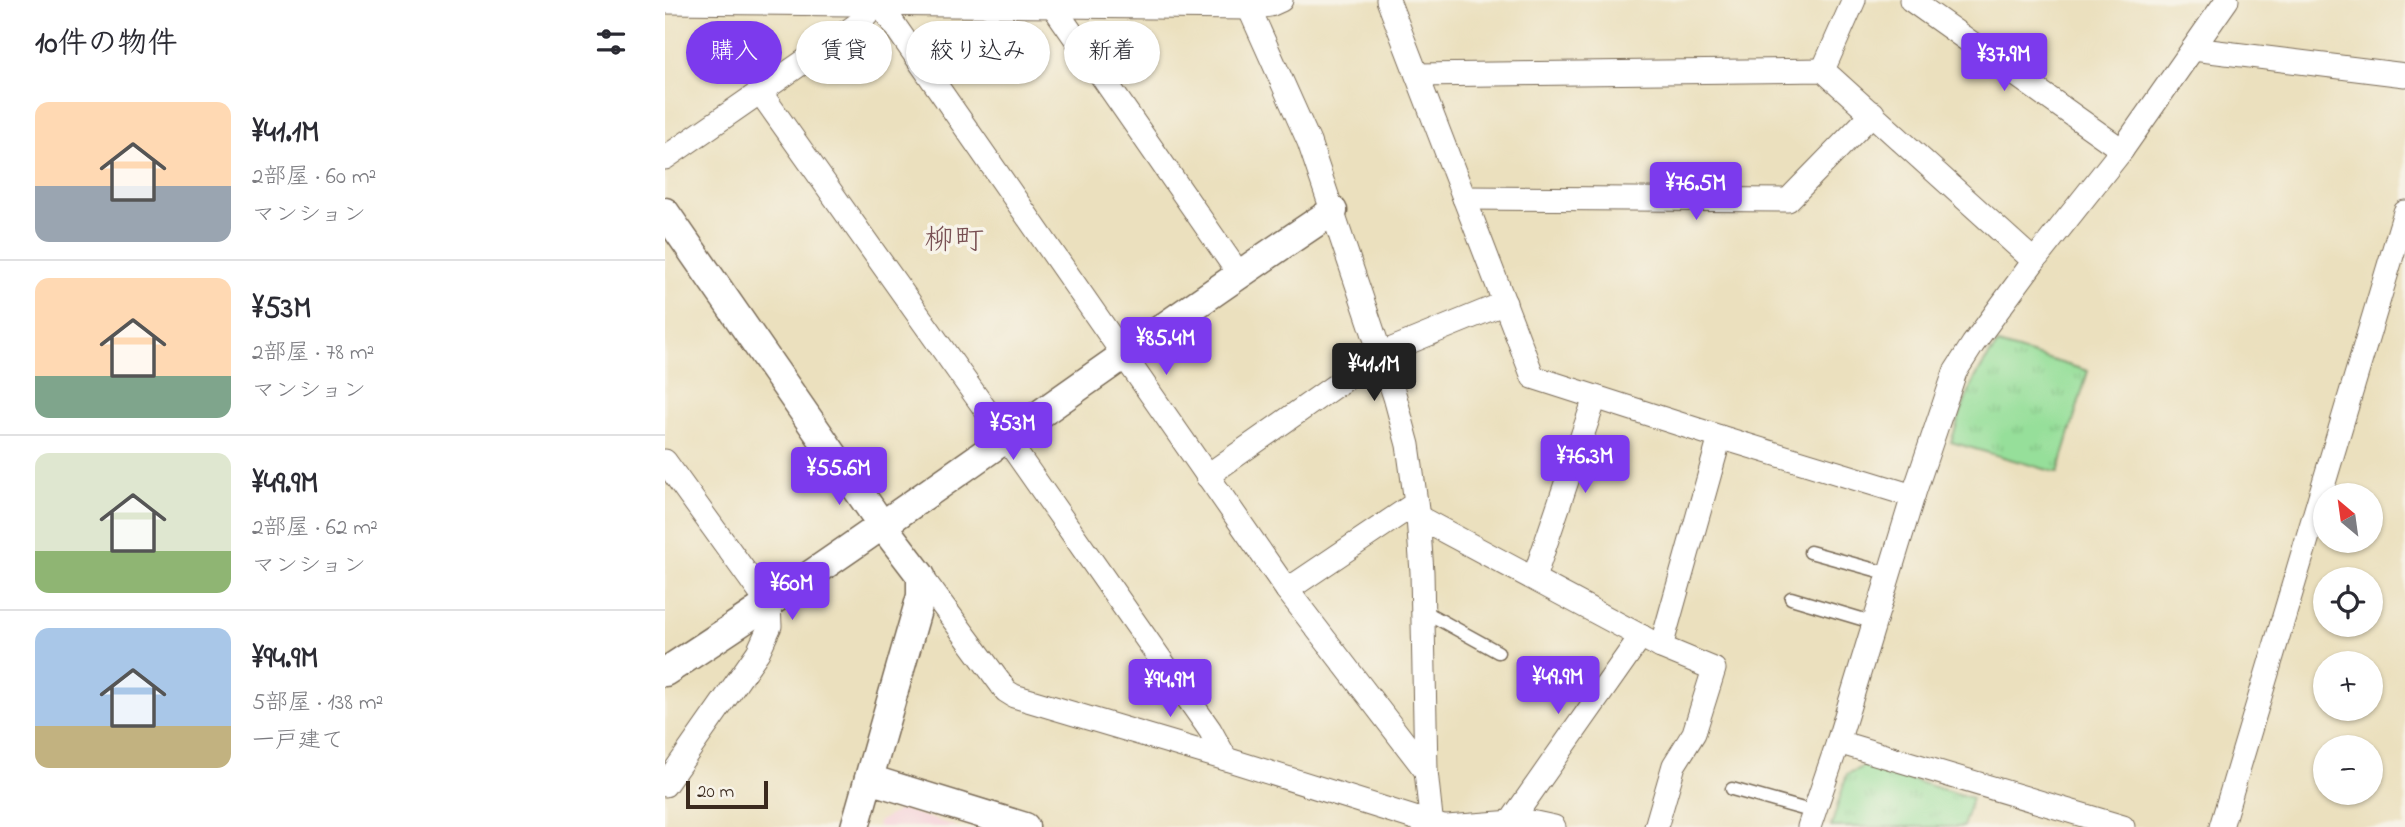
<!DOCTYPE html>
<html lang="ja">
<meta charset="utf-8">
<style>
:root{--surface:#fff;--page:#f7f7f7;--text:#2b2b33;--muted:#7c7c81;--line:#e1e1e2;--accent:#7c3aed}
body{margin:0;font-family:"Indie Flower","Klee One",sans-serif;background:var(--page);color:var(--text);height:100vh;display:flex;flex-direction:column;font-size:26px;white-space:nowrap}
*{box-sizing:border-box;margin:0}
p{font-size:23px;color:var(--muted)}
.icon{flex:none;width:38px;height:38px;fill:none;stroke:currentColor;stroke-width:2;stroke-linecap:round;stroke-linejoin:round}
.map{position:relative;flex:1;overflow:hidden}
.details{display:flex;flex-direction:column;background:var(--surface);width:665px}
.details>*{flex:none}
.guide{position:absolute;left:21px;top:21px;width:665px;height:63px;display:flex;gap:14px}
.needle{width:46px;rotate:331deg}
.tools{position:absolute;left:1648px;top:483px;display:grid;gap:14px}
.tools a{display:grid;place-items:center;width:70px;height:70px;border-radius:50%;background:var(--surface);box-shadow:0 2px 5px #0004;font-size:35px}
.scale{position:absolute;left:21px;bottom:18px;width:82px;box-sizing:border-box;padding-left:7px;border:4px solid #3b2a1e;border-top:0;font-size:19px;line-height:24px;white-space:nowrap;color:#3b2a1e;-webkit-text-stroke:5px #f7f3e8;paint-order:stroke}
.price{position:absolute;translate:-50% -60px;padding:0 16px;border-radius:7px;background:var(--accent);color:#fff;font-size:23px;line-height:46px;filter:drop-shadow(0 2px 4px #0008)}
.price::after{content:'';position:absolute;left:50%;top:42px;width:21px;height:16px;margin-left:-10px;background:inherit;clip-path:polygon(0 0,100% 0,50% 100%)}
.price.current{background:#222;color:#fff}
ul{padding:0;list-style:none}
li{display:flex;align-items:center;gap:21px;height:175px;padding:0 35px}
li+li{border-top:2px solid var(--line)}
li span{display:grid;place-items:center;flex:none;width:196px;height:140px;border-radius:14px;color:#555}
li>.icon{margin-inline-start:auto}
span .icon{width:84px;height:84px;fill:#fffc;stroke-width:1}
li b{font-size:30px}
h2{display:flex;justify-content:space-between;align-items:center;height:84px;padding:0 35px;font-size:30px}
.pill{padding:0 24px;border-radius:32px;background:var(--surface);box-shadow:0 2px 5px #0004;font-size:24px;line-height:63px}
.pill.current{background:var(--accent);color:#fff}
main{display:flex;flex:1;min-height:0}
.map>svg:first-child{display:block}
.built{fill:#f6cfd9}
.park{fill:url(#park-tufts);stroke:#68845c;stroke-width:2}
.lines{fill:none;stroke-linecap:round;stroke-linejoin:round}
.service-casing{stroke:#796a56;stroke-width:15}
.minor-casing{stroke:#796a56;stroke-width:25}
.tertiary-casing{stroke:#796a56;stroke-width:31}
.service{stroke:#fff;stroke-width:12}
.minor{stroke:#fff;stroke-width:23}
.tertiary{stroke:#fff;stroke-width:28}
.labels{text-anchor:middle;stroke-width:7;stroke-linejoin:round;paint-order:stroke}
.neighbourhood-label{font-size:30px;fill:#795154;stroke:#f7f3e8}
</style>
<main>
<section class="details">
<h2>10件の物件<svg class="icon" aria-label="filters" viewBox="0 0 24 24"><path d="M4 7h16M4 17h16"/><circle cx="9" cy="7" r="2"/><circle cx="15" cy="17" r="2"/></svg></h2>
<ul>
<li><span style="background:linear-gradient(#ffd9b3 60%,#9aa5b1 0)"><svg class="icon" aria-label="home" viewBox="0 0 24 24"><path d="M3 11l9-7 9 7M6 9v11h12V9"/></svg></span><div><b>¥41.1M</b><p>2部屋 · 60 m²</p><p>マンション</p></div></li>
<li><span style="background:linear-gradient(#ffd9b3 70%,#7fa58c 0)"><svg class="icon" aria-label="home" viewBox="0 0 24 24"><path d="M3 11l9-7 9 7M6 9v11h12V9"/></svg></span><div><b>¥53M</b><p>2部屋 · 78 m²</p><p>マンション</p></div></li>
<li><span style="background:linear-gradient(#dfe7d0 70%,#8fb573 0)"><svg class="icon" aria-label="home" viewBox="0 0 24 24"><path d="M3 11l9-7 9 7M6 9v11h12V9"/></svg></span><div><b>¥49.9M</b><p>2部屋 · 62 m²</p><p>マンション</p></div></li>
<li><span style="background:linear-gradient(#a9c7e8 70%,#c2b280 0)"><svg class="icon" aria-label="home" viewBox="0 0 24 24"><path d="M3 11l9-7 9 7M6 9v11h12V9"/></svg></span><div><b>¥94.9M</b><p>5部屋 · 138 m²</p><p>一戸建て</p></div></li>
</ul>
</section>
<div class="map">
<svg width="1740" height="827" viewBox="0 0 1740 827">
<defs>
<pattern id="park-tufts" width="24" height="20" patternUnits="userSpaceOnUse" patternTransform="scale(1.75)"><rect width="24" height="20" fill="#96df9a"/><path d="M3 7l-1-3M5 7V3M7 7l1-3M15 17l-1-3M17 17v-4M19 17l1-3" fill="none" stroke="#82c084"/></pattern>
</defs>
<rect width="100%" height="100%" fill="#f7f3e8"/>
<filter id="ink" filterUnits="userSpaceOnUse"><feTurbulence type="fractalNoise" baseFrequency=".0143" numOctaves="2"/><feDisplacementMap in="SourceGraphic" scale="14" xChannelSelector="R" yChannelSelector="G"/><feConvolveMatrix kernelMatrix="1 2 1 2 8 2 1 2 1" color-interpolation-filters="sRGB"/></filter>
<filter id="wash" filterUnits="userSpaceOnUse"><feTurbulence type="fractalNoise" baseFrequency=".00686" numOctaves="4" result="noise"/><feDisplacementMap in="SourceGraphic" scale="28" xChannelSelector="R" yChannelSelector="G"/><feGaussianBlur stdDeviation="1.57" result="paint"/><feColorMatrix in="noise" values="0 0 0 0 0 0 0 0 0 0 0 0 0 0 0 0 0 1.4 0 .05"/><feComposite in="paint" operator="in"/></filter>
<g filter="url(#wash)">
<rect width="100%" height="100%" fill="#ebe0be"/>
<path class="built" d="M235 809 293 827H212L213 822Z"/>
<g class="park">
<path d="M1333 344 1423 371 1393 473 1286 442C1299 403 1306 377 1333 344Z"/>
<path d="M1199 766 1307 798 1298 827H1166L1182 774Z"/>
</g>
</g>
<g filter="url(#ink)">
<g class="lines">
<defs>
<g id="service">
<path d="M1145 552 1225 574"/>
<path d="M1126 598 1210 623"/>
<path d="M757 610 833 652"/>
<path d="M1067 789 1149 812"/>
</g>
<g id="minor">
<path d="M584 0V8L644 142 730 397 743 445 753 517 757 572 761 771 767 827"/>
<path d="M723 0 868 377 1055 437 1248 496"/>
<path d="M1246 0 1457 150"/>
<path d="M0 2 584 8 605 5 616 0"/>
<path d="M214 3 622 590 761 771"/>
<path d="M388 6 574 274"/>
<path d="M1528 49 1740 75"/>
<path d="M1158 70 1189 0"/>
<path d="M752 75 1158 70 1369 261"/>
<path d="M95 92 340 437 545 730 561 759"/>
<path d="M0 158 193 24 216 0"/>
<path d="M799 198 1123 200 1208 113"/>
<path d="M0 461 104 605 105 626 93 652 0 785"/>
<path d="M542 476 715 354 840 303"/>
<path d="M753 517 996 647 1049 669 1029 733 1009 765 991 827"/>
<path d="M256 576 341 691 349 696 561 759 778 827"/>
<path d="M869 578 930 398"/>
<path d="M622 590 751 503"/>
<path d="M996 647 1055 437"/>
<path d="M1173 742 1458 827"/>
<path d="M846 821 976 636"/>
<path d="M782 827 861 821 889 827"/>
<path d="M1144 827 1173 742 1248 496 1290 372 1308 344 1369 261 1457 150 1562 0"/>
<path d="M1556 827 1740 212"/>
</g>
<g id="tertiary">
<path d="M0 212 217 525 256 576V596L190 827"/>
<path d="M0 672C227 525 443 361 668 211"/>
<path d="M204 779 360 827"/>
</g>
</defs>
<use href="#service" class="service-casing"/>
<use href="#minor" class="minor-casing"/>
<use href="#tertiary" class="tertiary-casing"/>
<use href="#service" class="service"/>
<use href="#minor" class="minor"/>
<use href="#tertiary" class="tertiary"/>
</g>
</g>
<g class="labels">
<g class="neighbourhood-label">
<text x="289" y="249">柳町</text>
</g>
</g>
</svg>
<div class="tools">
<a><svg class="needle" viewBox="-14 -14 28 28"><path d="M0-13l5 13h-10z" fill="#e53935"/><path d="M0 13l5-13h-10z" fill="#7c7c81"/></svg></a>
<a><svg class="icon" aria-label="locate" viewBox="0 0 24 24"><circle cx="12" cy="12" r="6"/><path d="M12 2v4M12 18v4M2 12h4M18 12h4"/></svg></a>
<a>+</a>
<a>−</a>
</div>
<div class="scale">20 m</div>
<b class="price" style="left:1339px;top:93px">¥37.9M</b>
<b class="price" style="left:1031px;top:222px">¥76.5M</b>
<b class="price" style="left:501px;top:377px">¥85.4M</b>
<b class="price current" style="left:709px;top:403px">¥41.1M</b>
<b class="price" style="left:348px;top:462px">¥53M</b>
<b class="price" style="left:920px;top:495px">¥76.3M</b>
<b class="price" style="left:174px;top:507px">¥55.6M</b>
<b class="price" style="left:127px;top:622px">¥60M</b>
<b class="price" style="left:893px;top:716px">¥49.9M</b>
<b class="price" style="left:505px;top:719px">¥94.9M</b>
<div class="guide">
<a class="pill current">購入</a>
<a class="pill">賃貸</a>
<a class="pill">絞り込み</a>
<a class="pill">新着</a>
</div>
</div>
</main>
